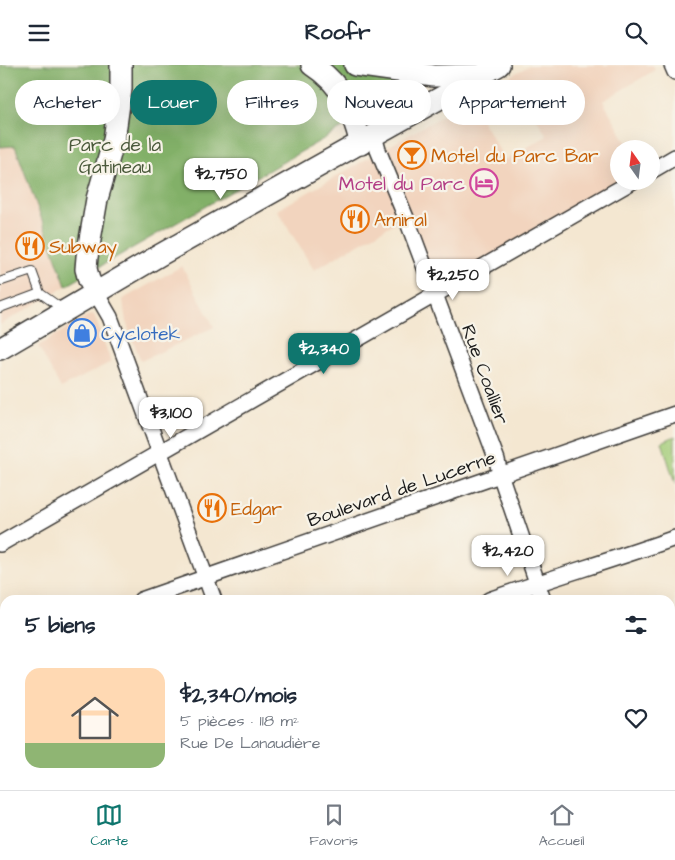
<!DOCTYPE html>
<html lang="fr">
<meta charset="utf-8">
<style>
:root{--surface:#fff;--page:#f2f2f3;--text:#1f2937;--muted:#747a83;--line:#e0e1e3;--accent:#0f766e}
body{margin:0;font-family:"Architects Daughter",sans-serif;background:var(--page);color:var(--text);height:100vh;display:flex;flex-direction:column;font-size:19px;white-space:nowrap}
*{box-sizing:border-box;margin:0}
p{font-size:16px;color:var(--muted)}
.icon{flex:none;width:28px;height:28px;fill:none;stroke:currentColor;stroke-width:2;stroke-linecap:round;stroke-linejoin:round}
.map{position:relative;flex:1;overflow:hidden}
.drawer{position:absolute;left:0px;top:530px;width:675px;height:195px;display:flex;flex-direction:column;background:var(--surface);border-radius:15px 15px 0 0;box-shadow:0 5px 20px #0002}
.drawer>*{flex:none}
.top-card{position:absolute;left:15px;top:15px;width:645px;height:45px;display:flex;gap:10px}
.needle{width:32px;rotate:346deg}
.fabs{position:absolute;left:610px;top:75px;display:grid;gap:10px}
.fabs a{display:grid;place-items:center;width:50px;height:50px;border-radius:50%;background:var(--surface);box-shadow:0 5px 20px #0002;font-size:25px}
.price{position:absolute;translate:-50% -42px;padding:0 11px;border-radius:10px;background:#fff;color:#222;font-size:16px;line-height:32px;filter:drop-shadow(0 1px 2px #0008)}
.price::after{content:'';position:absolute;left:50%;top:30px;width:15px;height:11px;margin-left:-8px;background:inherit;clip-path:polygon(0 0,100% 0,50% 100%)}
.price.selected{background:var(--accent);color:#fff}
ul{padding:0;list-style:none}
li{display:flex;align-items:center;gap:15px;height:125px;padding:0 25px}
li+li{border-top:1px solid var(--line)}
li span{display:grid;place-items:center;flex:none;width:140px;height:100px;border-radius:15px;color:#555}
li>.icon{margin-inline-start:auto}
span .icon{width:60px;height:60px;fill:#fffc;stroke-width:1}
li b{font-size:21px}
h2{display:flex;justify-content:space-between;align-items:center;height:60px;padding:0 25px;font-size:21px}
.chip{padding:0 18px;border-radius:22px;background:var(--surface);box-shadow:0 5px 20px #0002;font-size:18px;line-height:45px}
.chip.selected{background:var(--accent);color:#fff}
header{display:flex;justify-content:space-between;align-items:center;height:65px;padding:0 25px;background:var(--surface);font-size:22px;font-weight:700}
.tab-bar{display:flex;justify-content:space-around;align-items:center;height:70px;border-top:1px solid var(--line);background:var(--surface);font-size:14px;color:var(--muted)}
.tab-bar a{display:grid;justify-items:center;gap:2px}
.tab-bar .selected{color:var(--accent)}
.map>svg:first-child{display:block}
.built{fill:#f2d4be}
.green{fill:#a3cc78;stroke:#60744a}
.forest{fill:#82b068;stroke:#4f6642}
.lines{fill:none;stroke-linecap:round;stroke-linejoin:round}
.lane-casing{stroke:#3c3a37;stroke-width:10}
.street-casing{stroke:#3c3a37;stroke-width:18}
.secondary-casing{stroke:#3c3a37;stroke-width:24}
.lane{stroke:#fff;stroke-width:8}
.street{stroke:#fff;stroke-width:15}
.secondary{stroke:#fff;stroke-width:21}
.labels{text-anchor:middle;stroke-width:4.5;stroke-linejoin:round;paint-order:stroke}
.park-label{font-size:19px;fill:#4b5a3c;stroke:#f7f3e8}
.food-label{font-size:19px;fill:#c56008;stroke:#f7f3e8;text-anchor:start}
.hotel-label{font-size:19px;fill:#b23c85;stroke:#f7f3e8;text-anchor:end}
.shop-label{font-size:19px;fill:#366cbe;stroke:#f7f3e8;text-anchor:start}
.street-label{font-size:19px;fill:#1c1c1c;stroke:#f7f3e8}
</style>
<header><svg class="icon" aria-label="menu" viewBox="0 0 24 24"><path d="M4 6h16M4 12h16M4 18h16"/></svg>Roofr<svg class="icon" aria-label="search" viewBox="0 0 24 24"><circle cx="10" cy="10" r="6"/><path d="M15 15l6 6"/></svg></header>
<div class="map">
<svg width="675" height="725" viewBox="0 0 675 725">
<rect width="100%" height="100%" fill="#f7f3e8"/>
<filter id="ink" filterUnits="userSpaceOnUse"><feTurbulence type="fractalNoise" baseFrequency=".02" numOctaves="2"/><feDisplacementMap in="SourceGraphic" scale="10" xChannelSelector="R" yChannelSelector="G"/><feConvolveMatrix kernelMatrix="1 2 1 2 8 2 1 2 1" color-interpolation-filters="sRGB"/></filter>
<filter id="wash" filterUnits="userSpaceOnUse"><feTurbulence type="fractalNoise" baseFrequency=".0096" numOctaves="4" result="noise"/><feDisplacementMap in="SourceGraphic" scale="20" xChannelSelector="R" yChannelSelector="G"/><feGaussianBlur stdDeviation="1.12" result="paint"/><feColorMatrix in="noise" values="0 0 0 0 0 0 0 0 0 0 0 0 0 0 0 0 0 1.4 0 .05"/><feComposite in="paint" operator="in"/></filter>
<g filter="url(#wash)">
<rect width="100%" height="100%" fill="#f4e7d1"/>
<g class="built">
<path d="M530 0H653L655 5 603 36 630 84H619V116L435 230 405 152 314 205 277 145 470 35 505 95 547 71 511 11Z"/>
<path d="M15 81 66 221 0 260V82Z"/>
<path d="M182 201 214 262 141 296 126 257 123 234Z"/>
<path d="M94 250 111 297 61 323 38 281 87 251Z"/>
</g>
<path class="green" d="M675 371V419L662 377Z"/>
<path class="forest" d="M0 0H453L66 221 15 81 0 82Z"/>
</g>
<g filter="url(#ink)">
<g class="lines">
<defs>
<g id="lane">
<path d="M2 216 32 206 40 228 64 245"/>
<path d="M0 243 40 228"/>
</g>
<g id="street">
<path d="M672 0 675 7"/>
<path d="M374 71 378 85 409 160 497 395 500 409 543 535"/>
<path d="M651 106 675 92"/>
<path d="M96 228 110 252 214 535"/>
<path d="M0 479 633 116"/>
<path d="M141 535 675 349"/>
<path d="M489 535C551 513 613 495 675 473"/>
<path d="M0 584 5 583"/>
<path d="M670 649 675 647"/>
<path d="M0 705 5 704"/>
<path d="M103 720 105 725"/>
<path d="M283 720 285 725"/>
<path d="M612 720 614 725"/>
<path d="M443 725 458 720"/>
</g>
<g id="secondary">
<path d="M312 0C343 20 352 45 361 79"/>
<path d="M355 0 434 11 479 10"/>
<path d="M96 228 89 215 86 204 87 192 97 134 114 75 121 24V0"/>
<path d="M0 284 160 190 499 0"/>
</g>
</defs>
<use href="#lane" class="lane-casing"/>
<use href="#street" class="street-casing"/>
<use href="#secondary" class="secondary-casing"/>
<use href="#lane" class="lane"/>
<use href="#street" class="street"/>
<use href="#secondary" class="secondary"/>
</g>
</g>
<defs>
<symbol id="bar-ring" viewBox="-11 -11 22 22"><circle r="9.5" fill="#f7f3e8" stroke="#e8710a" stroke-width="1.5"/><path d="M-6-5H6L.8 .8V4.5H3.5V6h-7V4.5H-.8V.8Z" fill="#e8710a"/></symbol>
<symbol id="hotel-ring" viewBox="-11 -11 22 22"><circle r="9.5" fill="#f7f3e8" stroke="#d1479c" stroke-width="1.5"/><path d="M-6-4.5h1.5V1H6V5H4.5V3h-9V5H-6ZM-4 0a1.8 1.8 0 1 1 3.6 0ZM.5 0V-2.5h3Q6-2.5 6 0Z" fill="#d1479c"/></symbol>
<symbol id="restaurant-ring" viewBox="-11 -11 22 22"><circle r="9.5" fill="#f7f3e8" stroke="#e8710a" stroke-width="1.5"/><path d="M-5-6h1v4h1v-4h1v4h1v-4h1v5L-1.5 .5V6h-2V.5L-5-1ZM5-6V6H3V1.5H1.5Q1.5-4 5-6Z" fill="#e8710a"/></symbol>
<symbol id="shop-ring" viewBox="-11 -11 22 22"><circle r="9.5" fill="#f7f3e8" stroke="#3f7fe0" stroke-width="1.5"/><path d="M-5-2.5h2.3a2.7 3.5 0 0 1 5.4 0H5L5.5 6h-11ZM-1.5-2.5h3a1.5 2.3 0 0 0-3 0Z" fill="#3f7fe0"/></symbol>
</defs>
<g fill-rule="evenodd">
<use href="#bar-ring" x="396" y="74" width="32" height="32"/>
<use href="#hotel-ring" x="468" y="102" width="32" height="32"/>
<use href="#restaurant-ring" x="339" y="138" width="32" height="32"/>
<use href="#restaurant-ring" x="14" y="165" width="32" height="32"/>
<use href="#shop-ring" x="66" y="252" width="32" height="32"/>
<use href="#restaurant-ring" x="196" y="427" width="32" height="32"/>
</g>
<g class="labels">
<g class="park-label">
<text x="115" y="86">Parc de la<tspan x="115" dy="22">Gatineau</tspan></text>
</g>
<g class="food-label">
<text x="431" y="97">Motel du Parc Bar</text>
<text x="374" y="161">Amiral</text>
<text x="49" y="188">Subway</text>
<text x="231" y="450">Edgar</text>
</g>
<g class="hotel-label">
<text x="465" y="125">Motel du Parc</text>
</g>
<g class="shop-label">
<text x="101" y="275">Cyclotek</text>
</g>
<g class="street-label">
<text transform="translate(486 309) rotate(70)" y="7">Rue Coallier</text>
<text transform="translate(401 423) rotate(-19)" y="7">Boulevard de Lucerne</text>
</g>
</g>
</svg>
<div class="fabs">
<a><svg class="needle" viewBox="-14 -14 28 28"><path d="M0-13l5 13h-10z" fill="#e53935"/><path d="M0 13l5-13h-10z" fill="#747a83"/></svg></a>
</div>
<b class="price" style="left:221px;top:135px">$2,750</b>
<b class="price" style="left:453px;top:236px">$2,250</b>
<b class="price selected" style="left:324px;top:310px">$2,340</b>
<b class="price" style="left:171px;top:374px">$3,100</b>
<b class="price" style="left:508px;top:512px">$2,420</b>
<div class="top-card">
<a class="chip">Acheter</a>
<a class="chip selected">Louer</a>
<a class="chip">Filtres</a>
<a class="chip">Nouveau</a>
<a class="chip">Appartement</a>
</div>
<section class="drawer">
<h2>5 biens<svg class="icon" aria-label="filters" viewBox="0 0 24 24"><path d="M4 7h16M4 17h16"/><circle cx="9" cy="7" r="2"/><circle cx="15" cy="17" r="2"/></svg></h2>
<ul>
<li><span style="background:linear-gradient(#ffd9b3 75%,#8fb573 0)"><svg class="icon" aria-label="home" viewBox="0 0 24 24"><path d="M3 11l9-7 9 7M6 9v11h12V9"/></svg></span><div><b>$2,340/mois</b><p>5 pièces · 118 m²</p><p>Rue De Lanaudière</p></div><svg class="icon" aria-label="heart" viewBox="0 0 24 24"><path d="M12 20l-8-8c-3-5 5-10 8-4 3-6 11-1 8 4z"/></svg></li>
</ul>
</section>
</div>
<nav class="tab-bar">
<a class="selected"><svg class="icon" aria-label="map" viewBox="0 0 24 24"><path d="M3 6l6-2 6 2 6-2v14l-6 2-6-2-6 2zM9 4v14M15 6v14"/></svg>Carte</a>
<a><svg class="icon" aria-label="saved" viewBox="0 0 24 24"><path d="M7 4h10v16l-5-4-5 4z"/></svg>Favoris</a>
<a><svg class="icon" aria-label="home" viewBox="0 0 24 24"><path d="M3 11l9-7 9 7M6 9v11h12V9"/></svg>Accueil</a>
</nav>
